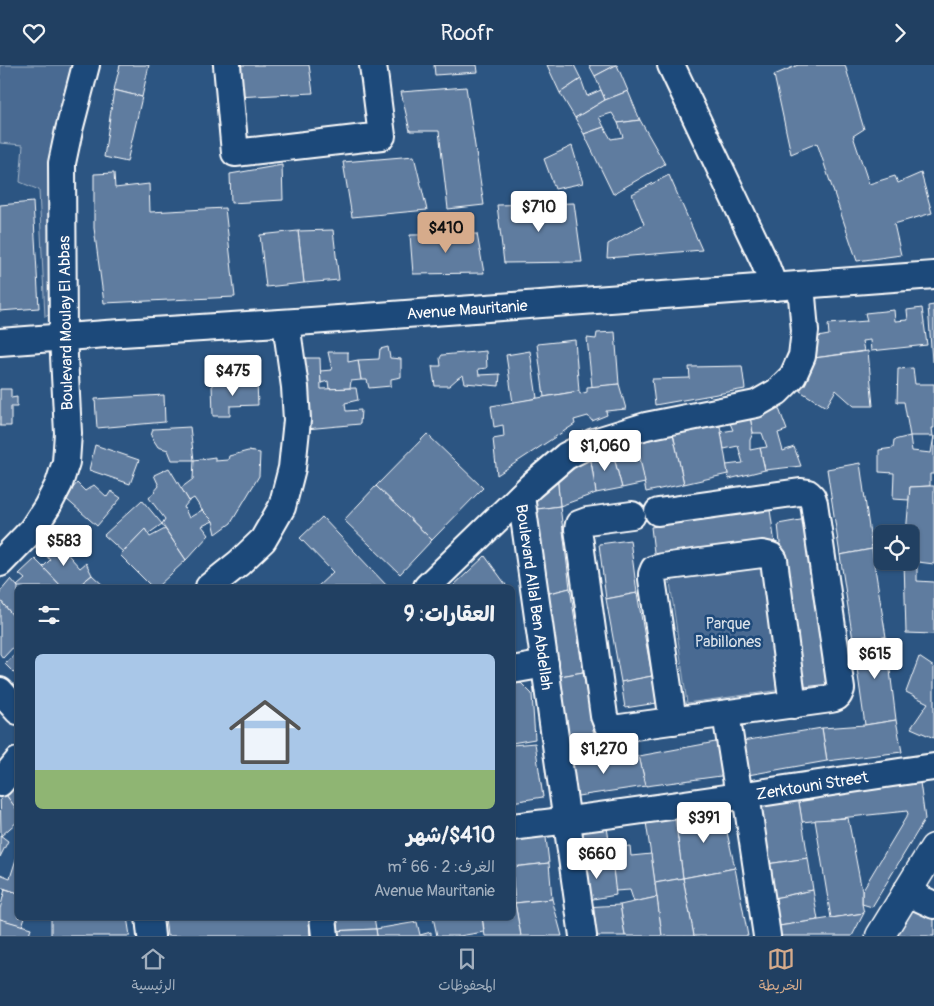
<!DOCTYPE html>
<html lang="ar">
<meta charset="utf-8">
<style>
:root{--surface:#214062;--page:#2d4b6b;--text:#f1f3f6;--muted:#a2afbe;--line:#3e5977;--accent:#d6ab8b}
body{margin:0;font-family:Pangolin,"Playpen Sans Arabic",sans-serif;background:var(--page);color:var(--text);direction:rtl;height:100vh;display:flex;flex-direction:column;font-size:19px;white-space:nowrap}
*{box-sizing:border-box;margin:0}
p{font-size:16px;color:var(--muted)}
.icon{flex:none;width:28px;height:28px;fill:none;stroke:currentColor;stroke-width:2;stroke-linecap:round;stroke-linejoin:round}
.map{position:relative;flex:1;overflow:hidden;direction:ltr}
.side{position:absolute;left:15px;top:520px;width:500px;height:335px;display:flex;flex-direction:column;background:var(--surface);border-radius:8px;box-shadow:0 1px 4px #0004,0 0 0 1px var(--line);direction:rtl}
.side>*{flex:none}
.buttons{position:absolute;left:874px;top:460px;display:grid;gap:10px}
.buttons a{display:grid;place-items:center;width:45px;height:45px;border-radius:8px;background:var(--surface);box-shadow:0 1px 4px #0004,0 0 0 1px var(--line);font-size:25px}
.price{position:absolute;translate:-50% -42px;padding:0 11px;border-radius:5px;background:#fff;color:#222;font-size:16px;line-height:32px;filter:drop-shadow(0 1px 2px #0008)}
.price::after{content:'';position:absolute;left:50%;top:30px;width:15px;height:11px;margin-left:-8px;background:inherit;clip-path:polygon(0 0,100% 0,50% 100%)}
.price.selected{background:var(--accent);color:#111}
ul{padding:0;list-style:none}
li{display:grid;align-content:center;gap:10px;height:265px;padding:0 20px}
li span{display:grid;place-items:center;height:155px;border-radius:8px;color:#555}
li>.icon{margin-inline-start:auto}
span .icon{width:90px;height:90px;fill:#fffc;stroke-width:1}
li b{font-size:21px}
h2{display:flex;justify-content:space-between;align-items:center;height:60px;padding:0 20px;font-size:21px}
header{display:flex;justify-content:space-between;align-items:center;height:65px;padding:0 20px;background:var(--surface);font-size:22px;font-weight:600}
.menu{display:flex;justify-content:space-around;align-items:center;height:70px;border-top:1px solid var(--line);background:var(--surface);font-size:14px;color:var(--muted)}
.menu a{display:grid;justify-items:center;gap:2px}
.menu .selected{color:var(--accent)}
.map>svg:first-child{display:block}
.green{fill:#486b92;stroke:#a4b5c8}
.building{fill:#5e7c9f;stroke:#fff}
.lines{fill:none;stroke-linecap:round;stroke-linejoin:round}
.minor-casing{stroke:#fff;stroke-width:30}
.major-casing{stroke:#fff;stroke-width:31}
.minor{stroke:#1f4a7a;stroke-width:26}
.major{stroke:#1f4a7a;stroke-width:28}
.labels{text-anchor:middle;stroke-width:5;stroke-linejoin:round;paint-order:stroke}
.street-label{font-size:16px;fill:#fff;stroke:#1f4a7a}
.park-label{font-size:16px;fill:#dae1e9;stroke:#1f4a7a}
</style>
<header><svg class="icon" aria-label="forward" viewBox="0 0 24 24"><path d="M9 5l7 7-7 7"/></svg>Roofr<svg class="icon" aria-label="heart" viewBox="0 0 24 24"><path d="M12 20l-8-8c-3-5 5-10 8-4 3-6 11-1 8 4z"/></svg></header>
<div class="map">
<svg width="934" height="871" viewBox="0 0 934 871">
<rect width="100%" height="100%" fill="#2c5582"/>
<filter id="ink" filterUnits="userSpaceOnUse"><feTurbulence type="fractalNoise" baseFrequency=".02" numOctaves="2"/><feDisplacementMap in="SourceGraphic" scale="10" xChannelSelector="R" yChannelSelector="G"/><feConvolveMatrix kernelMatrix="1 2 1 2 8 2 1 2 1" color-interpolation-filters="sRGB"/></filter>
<g filter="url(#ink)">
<g class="green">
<path d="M0 0H76L54 247 45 252 39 125 20 117 23 80 0 78Z"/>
<path d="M770 496 788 624 687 638 669 510Z"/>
</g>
<g class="building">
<path d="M120 0H149L142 32 114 25Z"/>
<path d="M234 0H309L313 28 236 32Z"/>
<path d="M434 0H477L478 7 435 10Z"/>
<path d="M547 0H574L581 14 560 28Z"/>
<path d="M589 0H616L595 11Z"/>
<path d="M616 0H617L628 26 605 35 595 11Z"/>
<path d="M798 0H845L864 64 853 71 869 119 895 111 898 118 921 108 932 148 894 159 901 190 857 196 817 78 791 89 774 10Z"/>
<path d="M581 14 587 31 601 25 605 35 575 53 560 28Z"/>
<path d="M466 22 484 140 448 144 439 66H410L401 27Z"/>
<path d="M114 25 142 32 127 97 104 92Z"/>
<path d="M628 26 640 55 618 58 612 48 599 52 604 62 584 69 575 53 605 35Z"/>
<path d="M640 55 665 99 613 129 584 69 604 62 611 74 623 72 618 58Z"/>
<path d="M572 81 583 118 555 124 544 94Z"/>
<path d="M414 91 427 145 352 152 343 97Z"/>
<path d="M282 100 283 135 231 138 230 109Z"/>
<path d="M114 108 115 123 149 119 150 147 225 143 235 232 104 238 94 163V109Z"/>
<path d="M669 110 702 185 607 193 608 179 644 159 632 129Z"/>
<path d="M33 137 39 243 0 246V140Z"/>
<path d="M574 138 582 197 504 198 497 140Z"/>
<path d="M333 165 339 215 304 218 298 166Z"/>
<path d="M298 166 304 218 266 222 260 170Z"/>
<path d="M477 169 484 208 413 209 410 170Z"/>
<path d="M934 240V296H932L928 241Z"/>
<path d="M922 243 927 280 871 286 870 275 862 276 864 286 814 293 812 273 829 270 828 259 867 256 865 248 894 245 895 256 908 255 907 245Z"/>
<path d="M615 267 619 319 592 322 587 273 596 274 597 268Z"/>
<path d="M575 275 579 326 544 332 537 279Z"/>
<path d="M388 282 390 293 401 294V312L391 314V321L369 323 367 315H361L358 295 379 294 380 284Z"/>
<path d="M486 286 487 303 478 304 479 310 500 309 499 321 465 318 463 310 458 313 449 321H435L432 301H441L440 293 442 290Z"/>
<path d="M530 286 537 333 513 338 506 290Z"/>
<path d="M868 286 873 341H854L836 325 826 342 800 326 814 293Z"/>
<path d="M328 287H348V297L358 295 361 315 351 316 350 323 329 324 328 316 321 318 320 306 332 305Z"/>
<path d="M301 293H320L321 324 356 323 358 335 345 338 346 346 361 345 360 359 306 364Z"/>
<path d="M742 301 745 324 655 340 652 314 690 313 689 302Z"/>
<path d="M913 303 915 319H934V363H932L933 371H910L904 337H897L898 304Z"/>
<path d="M257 317 258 340 230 341V351H213L212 319Z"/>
<path d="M619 319 626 344 606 346 607 350 592 356 588 351 574 355 575 359 497 410 493 374 504 372 503 360 494 362 491 341 579 326 580 329 587 327V322Z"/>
<path d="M0 324H11V333L17 332V342H11V361H0Z"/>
<path d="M164 330 165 357 97 363 95 334Z"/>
<path d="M778 341 787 365 778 368 783 386 794 382 801 401 765 405 760 383 767 382 762 368H753L750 352Z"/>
<path d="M750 352 753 368 750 375V385L760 383 765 405 729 414 726 400 743 398 738 381 724 384 721 367 733 365 729 356Z"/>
<path d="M720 361 728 409 684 419 673 369Z"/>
<path d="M190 362 194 395H172L168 385 158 382 151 371 153 364Z"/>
<path d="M427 369 483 423 432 475 376 421Z"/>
<path d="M673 369 684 419 646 427 637 378Z"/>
<path d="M910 371 912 386 931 388 934 371V409H930V421L910 422 909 435 893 434 894 408 879 407V385L893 383 894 375Z"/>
<path d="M637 378 645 418 622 423 612 385Z"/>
<path d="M95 380 139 395 130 419 89 405Z"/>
<path d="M612 385 622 423 596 428 590 390Z"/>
<path d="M248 386 260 388 259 411 231 458 216 469 213 456 202 445 194 433 189 436 181 423 193 414 194 395 215 392V396L228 395 229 391Z"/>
<path d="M590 390 596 428 560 441 557 410Z"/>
<path d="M860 398 872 484 840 490 827 404Z"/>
<path d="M169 403 189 436 184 442 189 453 202 445 213 456 202 461 209 470 186 495 162 459 165 454 149 433 159 421 154 410Z"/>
<path d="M557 410 560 441 530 445V433Z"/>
<path d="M77 418 85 426 94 420 107 432 111 426 121 433 97 461 65 433Z"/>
<path d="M376 421 432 475 400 509 344 455Z"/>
<path d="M930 421H934V499L910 496V469H906L910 422Z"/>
<path d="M142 435 162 459 148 469 145 464 123 487 104 470Z"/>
<path d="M560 441 570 523 542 530 530 445Z"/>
<path d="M770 445 775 479 655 496 651 462Z"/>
<path d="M322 452 388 522H317L333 507 300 473Z"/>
<path d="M806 454 830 619 795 623 778 459Z"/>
<path d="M145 464 150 472 165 464 186 495 157 522H152L120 490Z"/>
<path d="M54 474 80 503 86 498 92 510 77 522H62L43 502 50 495 41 485Z"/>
<path d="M630 475 637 528 606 534 599 479Z"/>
<path d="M872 484 886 572 853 575 840 490Z"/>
<path d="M485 491 506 520 504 522H452Z"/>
<path d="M35 494 43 502 62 522H18L17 521 25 514 19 509Z"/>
<path d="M904 496 917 497V516L934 517V569L906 568Z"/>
<path d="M92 510 105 522H77Z"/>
<path d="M11 514 18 522V557L0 535V527Z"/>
<path d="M570 523 583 607 555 612 542 530Z"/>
<path d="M637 528 652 611 621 617 606 534Z"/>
<path d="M0 535 18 557V577L3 593 0 589Z"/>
<path d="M886 572 896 655 865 660 853 575Z"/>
<path d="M18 587V612L5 599Z"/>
<path d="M919 592 934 602V673L911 663 928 638 906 627Z"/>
<path d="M583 607 598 693 565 696 555 612Z"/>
<path d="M652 611 657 638 625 643 621 617Z"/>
<path d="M521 618 532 629 535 674 512 678V619Z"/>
<path d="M896 655 902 687 827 696 822 663 865 660Z"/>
<path d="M822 663 827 696 748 710 742 676Z"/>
<path d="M721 676 728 710 646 721 639 691Z"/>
<path d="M535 678 543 732 512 737V680Z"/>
<path d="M639 691 646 721 571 732 565 696Z"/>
<path d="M18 708V746L0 722Z"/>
<path d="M919 710 925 754 872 842 862 839V826L908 749 907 746 802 757 798 731Z"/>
<path d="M0 722 18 746V756L1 771Z"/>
<path d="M798 731 808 793 767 799 760 735Z"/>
<path d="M722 745 735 803 683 813 675 752Z"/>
<path d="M675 752 683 813 655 818 646 757Z"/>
<path d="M848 753 862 826V839L864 848 831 853 815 755Z"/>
<path d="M606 756 612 794 577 801 571 762Z"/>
<path d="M545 764 549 798 512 802V768Z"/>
<path d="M0 770 8 776 0 792Z"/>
<path d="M630 781 631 791 651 789 657 832 634 837 630 825 615 826 612 794 621 795 620 782Z"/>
<path d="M18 788V828L0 822V809L10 813Z"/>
<path d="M808 793 813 825 774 833 767 799Z"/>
<path d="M612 794 616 830 582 836 577 801Z"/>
<path d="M549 798 552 834 515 838 512 802Z"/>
<path d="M735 803 748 871H694L683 813Z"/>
<path d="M683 813 694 871H662L655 818Z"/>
<path d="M5 824 18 828V852H25L22 861 0 854V844Z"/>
<path d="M813 825 818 855 779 861 774 833Z"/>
<path d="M657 832 662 871H625L620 840Z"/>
<path d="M552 834 562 871H521L515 838Z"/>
<path d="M512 838H515L521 871H485L482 852H512Z"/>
<path d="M620 840 625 871H588L584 842Z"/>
<path d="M917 845 934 853V871H896L910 846Z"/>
<path d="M864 848 852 871H780L779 861Z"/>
<path d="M51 852H127L130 871H51Z"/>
<path d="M165 852H309L310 871H167Z"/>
<path d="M328 852H374L376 864 330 866Z"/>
<path d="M433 852H482L484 867 459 871H437Z"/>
<path d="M0 854 31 863 29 871H0Z"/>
<path d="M417 857 420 870 431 867V871H377L376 864Z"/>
<path d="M376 864 377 871H330V866Z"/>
</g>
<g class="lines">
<defs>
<g id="minor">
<path d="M227 0 235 88 382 71 373 0"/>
<path d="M671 0 764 196 774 222"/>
<path d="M0 277 106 269 311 256 934 210"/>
<path d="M521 431 583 871"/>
<path d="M632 450 587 456 579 459 578 464 604 651 608 661 614 663H620L831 634C838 633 839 630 841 624L814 438 812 432 808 428 800 427 658 447"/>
<path d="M0 498 32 465 47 442 59 419 66 397 68 368 63 272 62 98 69 65 86 0"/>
<path d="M209 522 239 498 263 475 282 442 292 403 297 355 295 322 286 258"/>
<path d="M427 522 531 421 566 391 594 377 646 361 756 339 777 327 793 311 802 291 805 266 801 220"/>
<path d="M512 605 545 599"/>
<path d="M0 626 18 646"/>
<path d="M726 649 739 731"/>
<path d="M673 656 652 514V509L654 504 662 502 762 489 771 491 774 495 793 640"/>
<path d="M0 718 18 696"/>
<path d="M746 730 767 871"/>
<path d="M512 762C654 746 793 722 934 702"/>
<path d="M906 827 934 840"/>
<path d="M149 852 151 871"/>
<path d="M323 852 325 871"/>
</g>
<path id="major" d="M880 871 934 783"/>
</defs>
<use href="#minor" class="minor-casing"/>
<use href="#major" class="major-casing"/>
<use href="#minor" class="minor"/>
<use href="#major" class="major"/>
</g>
</g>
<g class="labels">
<g class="street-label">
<text transform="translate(467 244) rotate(-4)" y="6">Avenue Mauritanie</text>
<text transform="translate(65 258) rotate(-91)" y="6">Boulevard Moulay El Abbas</text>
<text transform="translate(535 532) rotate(82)" y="6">Boulevard Allal Ben Abdellah</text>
<text transform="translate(812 720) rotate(-9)" y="6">Zerktouni Street</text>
</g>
<g class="park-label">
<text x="728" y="564">Parque<tspan x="728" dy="18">Pabillones</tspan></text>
</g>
</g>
</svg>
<div class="buttons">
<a><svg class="icon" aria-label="locate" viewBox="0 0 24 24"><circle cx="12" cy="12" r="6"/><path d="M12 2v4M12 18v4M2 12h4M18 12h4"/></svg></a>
</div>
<b class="price" style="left:539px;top:168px">$710</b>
<b class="price selected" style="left:446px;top:189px">$410</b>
<b class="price" style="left:233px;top:332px">$475</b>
<b class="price" style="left:605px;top:407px">$1,060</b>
<b class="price" style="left:64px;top:502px">$583</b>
<b class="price" style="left:875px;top:615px">$615</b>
<b class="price" style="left:604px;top:710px">$1,270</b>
<b class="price" style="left:704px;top:779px">$391</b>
<b class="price" style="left:597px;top:815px">$660</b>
<section class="side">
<h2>العقارات: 9<svg class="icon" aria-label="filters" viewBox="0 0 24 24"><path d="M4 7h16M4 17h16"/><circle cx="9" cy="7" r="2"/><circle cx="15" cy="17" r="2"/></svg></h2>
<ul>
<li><span style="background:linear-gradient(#a9c7e8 75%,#8fb573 0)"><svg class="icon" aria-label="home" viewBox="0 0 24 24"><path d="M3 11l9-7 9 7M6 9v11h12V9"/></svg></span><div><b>$410/شهر</b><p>الغرف: 2 · 66 m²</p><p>Avenue Mauritanie</p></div></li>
</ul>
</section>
</div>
<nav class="menu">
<a class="selected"><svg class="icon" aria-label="map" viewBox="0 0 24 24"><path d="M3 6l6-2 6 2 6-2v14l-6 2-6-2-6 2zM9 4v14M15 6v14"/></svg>الخريطة</a>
<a><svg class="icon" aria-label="saved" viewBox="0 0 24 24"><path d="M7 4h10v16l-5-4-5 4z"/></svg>المحفوظات</a>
<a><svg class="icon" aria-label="home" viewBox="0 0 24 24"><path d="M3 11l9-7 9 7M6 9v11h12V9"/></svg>الرئيسية</a>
</nav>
